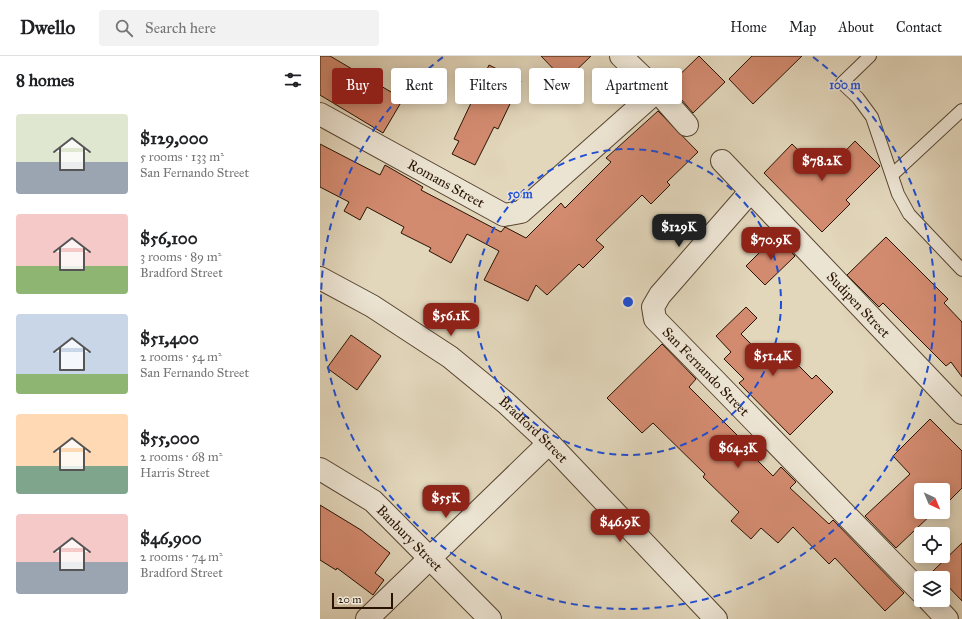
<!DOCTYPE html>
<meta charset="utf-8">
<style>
:root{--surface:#fff;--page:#f2f2f2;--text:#202124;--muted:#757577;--line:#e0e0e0;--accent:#8f2418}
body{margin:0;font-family:"IM FELL Great Primer",serif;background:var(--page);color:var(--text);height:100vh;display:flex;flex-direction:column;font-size:15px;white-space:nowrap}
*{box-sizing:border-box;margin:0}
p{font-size:13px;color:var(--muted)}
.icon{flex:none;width:22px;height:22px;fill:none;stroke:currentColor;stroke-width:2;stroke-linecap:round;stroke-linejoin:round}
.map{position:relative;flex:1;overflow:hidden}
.sheet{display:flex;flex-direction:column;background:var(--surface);width:320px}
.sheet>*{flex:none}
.top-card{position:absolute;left:12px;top:12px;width:380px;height:36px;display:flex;gap:8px}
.needle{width:26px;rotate:136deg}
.tools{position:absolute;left:594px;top:427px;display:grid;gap:8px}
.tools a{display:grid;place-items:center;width:36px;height:36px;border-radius:4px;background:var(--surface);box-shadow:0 2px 10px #0003;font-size:20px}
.scale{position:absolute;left:12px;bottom:10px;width:61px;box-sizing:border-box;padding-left:4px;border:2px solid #281301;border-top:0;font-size:11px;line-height:14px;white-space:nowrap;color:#281301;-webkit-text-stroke:3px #ece4d3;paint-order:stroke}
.price{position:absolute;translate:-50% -34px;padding:0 9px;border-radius:8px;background:var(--accent);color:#fff;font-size:13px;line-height:26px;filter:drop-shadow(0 1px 2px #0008)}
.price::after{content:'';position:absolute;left:50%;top:24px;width:12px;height:9px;margin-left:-6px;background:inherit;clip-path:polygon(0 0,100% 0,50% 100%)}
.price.active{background:#222;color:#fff}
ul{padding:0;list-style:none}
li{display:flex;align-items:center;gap:12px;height:100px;padding:0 16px}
li span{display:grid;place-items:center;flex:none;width:112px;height:80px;border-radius:4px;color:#555}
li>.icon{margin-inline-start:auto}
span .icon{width:48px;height:48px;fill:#fffc;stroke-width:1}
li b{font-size:17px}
h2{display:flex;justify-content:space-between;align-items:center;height:48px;padding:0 16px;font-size:17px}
.pill{padding:0 14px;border-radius:4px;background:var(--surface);box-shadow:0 2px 10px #0003;font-size:14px;line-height:36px}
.pill.active{background:var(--accent);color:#fff}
header{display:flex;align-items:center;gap:24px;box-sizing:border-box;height:56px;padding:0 20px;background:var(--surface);border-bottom:1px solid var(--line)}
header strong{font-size:19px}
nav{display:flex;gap:22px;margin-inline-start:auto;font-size:14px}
.search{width:280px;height:36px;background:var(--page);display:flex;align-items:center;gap:10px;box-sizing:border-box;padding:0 14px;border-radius:4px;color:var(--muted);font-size:15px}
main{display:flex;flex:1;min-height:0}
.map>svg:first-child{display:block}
.building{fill:#d38b70;stroke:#281301}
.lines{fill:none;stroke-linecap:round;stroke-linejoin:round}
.lane-casing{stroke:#564430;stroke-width:14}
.street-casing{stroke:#564430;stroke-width:24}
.lane{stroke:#ece4d3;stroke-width:12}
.street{stroke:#ece4d3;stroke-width:22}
.ring{fill:none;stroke:#1d4ed8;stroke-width:2;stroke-dasharray:7 5}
.labels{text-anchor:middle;stroke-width:3;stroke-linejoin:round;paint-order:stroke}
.street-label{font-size:14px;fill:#281301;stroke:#ece4d3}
.centre{fill:#1d4ed8;stroke:#ece4d3;stroke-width:2}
.ring-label{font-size:12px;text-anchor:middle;font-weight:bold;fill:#1d4ed8;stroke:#ece4d3;stroke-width:3;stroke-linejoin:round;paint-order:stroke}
</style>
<header>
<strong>Dwello</strong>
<div class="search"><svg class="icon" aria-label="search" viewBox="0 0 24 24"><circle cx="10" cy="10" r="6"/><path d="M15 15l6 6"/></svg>Search here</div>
<nav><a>Home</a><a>Map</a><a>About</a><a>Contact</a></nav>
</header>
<main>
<section class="sheet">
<h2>8 homes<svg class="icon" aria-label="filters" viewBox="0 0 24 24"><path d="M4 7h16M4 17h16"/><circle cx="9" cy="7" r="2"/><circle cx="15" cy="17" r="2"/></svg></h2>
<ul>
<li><span style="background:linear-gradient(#dfe7d0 60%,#9aa5b1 0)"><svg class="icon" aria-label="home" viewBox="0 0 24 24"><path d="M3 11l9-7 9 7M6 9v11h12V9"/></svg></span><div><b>$129,000</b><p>5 rooms · 133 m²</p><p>San Fernando Street</p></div></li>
<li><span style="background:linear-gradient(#f6c9c9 65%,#8fb573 0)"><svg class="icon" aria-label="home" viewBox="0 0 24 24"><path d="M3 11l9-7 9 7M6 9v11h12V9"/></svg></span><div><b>$56,100</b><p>3 rooms · 89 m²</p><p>Bradford Street</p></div></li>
<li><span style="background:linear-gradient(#c9d6e8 75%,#8fb573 0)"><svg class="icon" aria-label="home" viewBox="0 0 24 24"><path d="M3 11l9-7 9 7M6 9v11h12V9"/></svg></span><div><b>$51,400</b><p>2 rooms · 54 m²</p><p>San Fernando Street</p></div></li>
<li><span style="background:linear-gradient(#ffd9b3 65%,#7fa58c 0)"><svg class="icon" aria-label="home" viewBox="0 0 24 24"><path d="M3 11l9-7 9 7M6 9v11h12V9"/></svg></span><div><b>$55,000</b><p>2 rooms · 68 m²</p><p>Harris Street</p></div></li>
<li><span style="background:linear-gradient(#f6c9c9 60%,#9aa5b1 0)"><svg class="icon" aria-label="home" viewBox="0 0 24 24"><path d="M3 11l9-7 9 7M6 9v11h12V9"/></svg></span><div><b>$46,900</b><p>2 rooms · 74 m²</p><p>Bradford Street</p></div></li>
</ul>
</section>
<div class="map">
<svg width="642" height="563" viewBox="0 0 642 563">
<rect width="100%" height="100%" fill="#e2d6bb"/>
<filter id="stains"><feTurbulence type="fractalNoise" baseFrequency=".005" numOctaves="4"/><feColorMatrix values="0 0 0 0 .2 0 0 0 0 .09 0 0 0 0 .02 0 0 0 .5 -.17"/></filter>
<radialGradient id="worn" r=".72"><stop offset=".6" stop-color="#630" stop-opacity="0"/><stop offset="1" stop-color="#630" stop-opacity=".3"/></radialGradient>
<g class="building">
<path d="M0 0H10L83 43 63 77 0 39Z"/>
<path d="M221 0H271L245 25Z"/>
<path d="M379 0 405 26 373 57 349 29Z"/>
<path d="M432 0H482L433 48 409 23Z"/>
<path d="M169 9 201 25 178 73 174 71 155 109 132 98 139 85 134 83Z"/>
<path d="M338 55 378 96 347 126 350 129 331 148 322 139 276 184 284 191 263 212 259 208 227 239 216 229 208 245 164 224 179 195 147 178 131 207 109 195 111 192 81 177 84 171 47 151 40 164 24 155 29 146 0 131V88L60 119 65 109 103 131 101 134 181 176 185 171 206 182 241 147 245 152 291 106 286 102Z"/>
<path d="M535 85 560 110 526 144 530 148 502 176 444 117 472 88 503 118Z"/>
<path d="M456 180 475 200 445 229 426 210Z"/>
<path d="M566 181 628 243 624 247 642 266V321L631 306 626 310 563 247 559 251 527 219Z"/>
<path d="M426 251 437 262 421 278 445 302 458 289 492 323 496 319 513 336 470 379 419 327 424 323 404 303 411 296 396 280Z"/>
<path d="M31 279 61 300 37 334 7 312Z"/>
<path d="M342 288 376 323 369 331 417 379 415 382 453 420 461 411 476 426 470 432 509 468 513 464 584 537 565 555 515 502 509 508 473 471 458 487 441 472 431 483 411 465 419 456 383 421 385 418 333 367 322 377 287 342Z"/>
<path d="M610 363 642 395V432L629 445 627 443 623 447V434H601V456H614L576 492 545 460 590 418 573 400Z"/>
<path d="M0 449 41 474 70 497 55 517 64 524 53 539 17 512 16 514 0 504Z"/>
<path d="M642 487V545L623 525V522H620L613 515Z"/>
</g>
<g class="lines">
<defs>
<g id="lane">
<path d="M550 0 522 27 538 42 552 61 578 138 589 158 642 214"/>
<path d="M572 119 642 54"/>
</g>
<g id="street">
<path d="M301 0 337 35 367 69"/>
<path id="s1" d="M0 58 184 159 201 156 337 35"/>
<path id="s2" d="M402 105 642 357"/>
<path id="s3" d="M430 136 340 239 333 251 335 263 601 536"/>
<path id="s4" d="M0 222 52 250 130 301 186 347 229 387 396 563"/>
<path id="s5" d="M0 413 53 445 170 563"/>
<path d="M609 544 627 563"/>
<path d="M47 563 229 387"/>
</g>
</defs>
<use href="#lane" class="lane-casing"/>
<use href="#street" class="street-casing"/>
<use href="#lane" class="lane"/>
<use href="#street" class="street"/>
</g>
<g class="ring">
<circle cx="308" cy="246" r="153"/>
<path d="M493 1A307 307 0 1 1 123 1"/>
</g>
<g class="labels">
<g class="street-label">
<text dy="5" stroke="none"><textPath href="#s1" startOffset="144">Romans Street</textPath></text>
<text dy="5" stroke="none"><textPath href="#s2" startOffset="198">Sudipen Street</textPath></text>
<text dy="5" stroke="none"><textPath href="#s3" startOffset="236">San Fernando Street</textPath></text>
<text dy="5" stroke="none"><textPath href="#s4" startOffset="263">Bradford Street</textPath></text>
<text dy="5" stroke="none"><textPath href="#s5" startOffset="114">Banbury Street</textPath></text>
</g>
</g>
<circle cx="308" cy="246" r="6" class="centre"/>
<g class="ring-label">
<text x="525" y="33">100 m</text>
<text x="200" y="142">50 m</text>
</g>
<rect width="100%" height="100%" filter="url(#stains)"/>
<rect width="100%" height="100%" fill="url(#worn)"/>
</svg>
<div class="tools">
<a><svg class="needle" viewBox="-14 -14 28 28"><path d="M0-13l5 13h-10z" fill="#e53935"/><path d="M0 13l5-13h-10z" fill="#757577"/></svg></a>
<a><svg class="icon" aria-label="locate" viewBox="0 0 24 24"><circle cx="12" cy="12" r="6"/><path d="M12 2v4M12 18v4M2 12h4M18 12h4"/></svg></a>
<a><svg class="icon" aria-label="layers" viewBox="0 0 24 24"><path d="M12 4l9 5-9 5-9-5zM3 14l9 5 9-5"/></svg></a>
</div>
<div class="scale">20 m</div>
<b class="price" style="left:502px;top:126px">$78.2K</b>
<b class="price active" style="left:359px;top:192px">$129K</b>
<b class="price" style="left:451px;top:205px">$70.9K</b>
<b class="price" style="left:131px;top:281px">$56.1K</b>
<b class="price" style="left:453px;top:321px">$51.4K</b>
<b class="price" style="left:418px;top:413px">$64.3K</b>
<b class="price" style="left:126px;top:463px">$55K</b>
<b class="price" style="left:300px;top:487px">$46.9K</b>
<div class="top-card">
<a class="pill active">Buy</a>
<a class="pill">Rent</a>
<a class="pill">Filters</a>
<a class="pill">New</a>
<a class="pill">Apartment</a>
</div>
</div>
</main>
